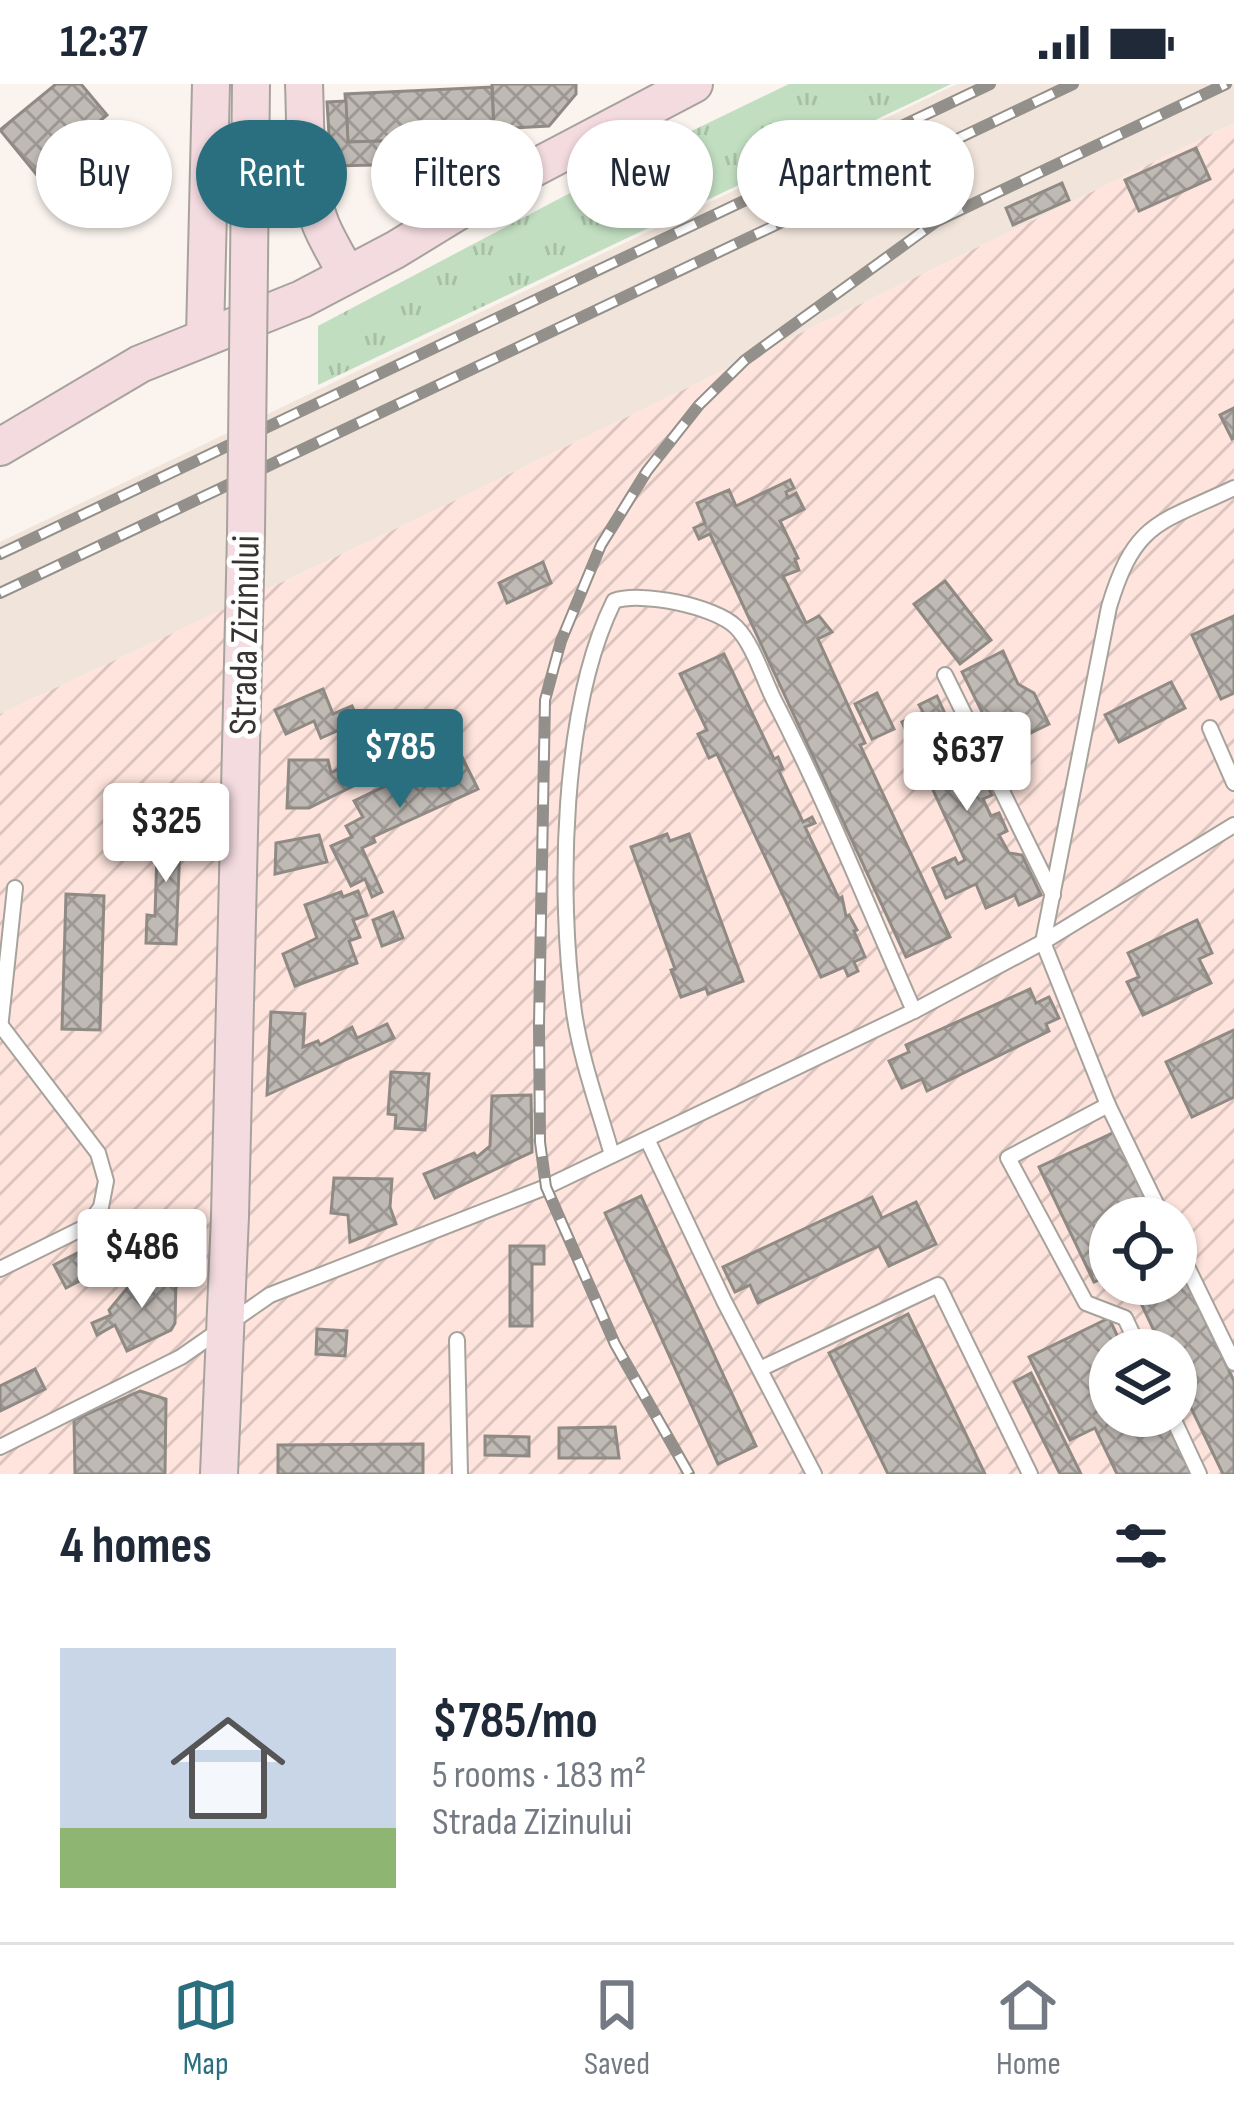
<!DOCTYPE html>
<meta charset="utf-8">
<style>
:root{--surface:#fff;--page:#f2f2f3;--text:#1f2937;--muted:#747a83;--line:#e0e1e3;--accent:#2a6f7f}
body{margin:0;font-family:"Sofia Sans Condensed",sans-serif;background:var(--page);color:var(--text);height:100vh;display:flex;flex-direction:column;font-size:45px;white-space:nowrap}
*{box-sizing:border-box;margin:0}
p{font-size:39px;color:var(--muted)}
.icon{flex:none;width:66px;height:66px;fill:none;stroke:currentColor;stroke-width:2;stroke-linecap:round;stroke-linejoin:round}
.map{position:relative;height:1390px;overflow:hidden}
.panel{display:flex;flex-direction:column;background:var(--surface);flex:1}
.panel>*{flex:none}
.guide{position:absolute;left:36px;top:36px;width:1164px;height:108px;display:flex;gap:24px}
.buttons{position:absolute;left:1089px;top:1113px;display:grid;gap:24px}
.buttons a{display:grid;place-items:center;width:108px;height:108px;border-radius:50%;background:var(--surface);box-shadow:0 3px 9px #0004;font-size:60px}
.price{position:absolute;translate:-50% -102px;padding:0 27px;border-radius:12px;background:#fff;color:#222;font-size:39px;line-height:78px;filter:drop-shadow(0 3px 6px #0008)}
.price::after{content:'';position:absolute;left:50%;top:72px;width:36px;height:27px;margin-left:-18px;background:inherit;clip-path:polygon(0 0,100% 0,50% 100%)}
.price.on{background:var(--accent);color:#fff}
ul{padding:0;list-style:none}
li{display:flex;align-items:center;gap:36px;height:300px;padding:0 60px}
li+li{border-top:3px solid var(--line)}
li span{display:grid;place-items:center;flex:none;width:336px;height:240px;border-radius:0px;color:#555}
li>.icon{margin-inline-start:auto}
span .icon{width:144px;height:144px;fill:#fffc;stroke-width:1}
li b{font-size:51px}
h2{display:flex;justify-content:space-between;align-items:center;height:144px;padding:0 60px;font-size:51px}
.tag{padding:0 42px;border-radius:54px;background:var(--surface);box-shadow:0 3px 9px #0004;font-size:42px;line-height:108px}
.tag.on{background:var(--accent);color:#fff}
.status{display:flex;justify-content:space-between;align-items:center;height:84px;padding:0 60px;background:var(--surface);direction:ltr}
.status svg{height:33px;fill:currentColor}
.menu{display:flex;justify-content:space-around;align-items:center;height:168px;border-top:3px solid var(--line);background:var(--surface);font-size:33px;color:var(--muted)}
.menu a{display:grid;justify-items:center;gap:6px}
.menu .on{color:var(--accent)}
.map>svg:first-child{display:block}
.built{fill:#f1e5db}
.industrial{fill:url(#industrial-furrows);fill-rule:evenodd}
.grass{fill:url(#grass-tufts)}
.building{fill:url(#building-cross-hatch);stroke:#908a85;stroke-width:3}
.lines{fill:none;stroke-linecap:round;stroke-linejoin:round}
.lane-casing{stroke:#a8a29d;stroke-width:18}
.secondary-casing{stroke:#a8a29d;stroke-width:40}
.lane{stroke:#fff;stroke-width:14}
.secondary{stroke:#f3dbe0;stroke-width:36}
.rail-casing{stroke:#938f8b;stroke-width:12}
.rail{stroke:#fff;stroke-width:8;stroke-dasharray:22;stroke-linecap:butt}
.secondary-bridge-casing{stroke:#a8a29d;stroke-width:40;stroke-linecap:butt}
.secondary-bridge{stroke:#f3dbe0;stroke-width:36}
.labels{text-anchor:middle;stroke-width:10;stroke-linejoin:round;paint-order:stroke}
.street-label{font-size:39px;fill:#363331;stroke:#fff}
</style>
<div class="status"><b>12:37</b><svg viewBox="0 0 49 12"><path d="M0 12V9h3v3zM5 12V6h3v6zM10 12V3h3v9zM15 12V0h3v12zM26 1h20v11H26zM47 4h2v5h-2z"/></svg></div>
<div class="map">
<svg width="1234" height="1390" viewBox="0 0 1234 1390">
<defs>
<pattern id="industrial-furrows" width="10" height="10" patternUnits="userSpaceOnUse" patternTransform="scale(3)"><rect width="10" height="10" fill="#fee4dc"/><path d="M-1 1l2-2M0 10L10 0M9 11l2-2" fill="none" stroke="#dac4bd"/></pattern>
<pattern id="grass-tufts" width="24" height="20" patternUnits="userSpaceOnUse" patternTransform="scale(3)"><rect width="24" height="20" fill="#c1dec1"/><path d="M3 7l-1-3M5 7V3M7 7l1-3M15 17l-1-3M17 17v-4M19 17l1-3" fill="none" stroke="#a6bfa6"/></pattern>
<pattern id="building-cross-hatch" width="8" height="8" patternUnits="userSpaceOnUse" patternTransform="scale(3)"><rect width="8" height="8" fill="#c0bab5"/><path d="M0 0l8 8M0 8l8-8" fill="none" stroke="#9d9894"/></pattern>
</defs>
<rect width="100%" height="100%" fill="#faf3ee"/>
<path class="built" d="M957 0H1234V39L421 433 0 630V458Z"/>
<path class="industrial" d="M1234 39V1390H0V630L421 433ZM1110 1134H1176V1200H1110ZM1110 1266H1176V1332H1110Z"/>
<path class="grass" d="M789 0H951L318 301V242L642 71Z"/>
<g class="building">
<path d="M56 0H81L107 31 36 90 0 46Z"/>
<path d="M492 0H576V10L549 42 494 45Z"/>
<path d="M492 3 494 54 348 58 345 10Z"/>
<path d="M346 17 348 58 454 55 445 69 423 80 331 82 327 18Z"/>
<path d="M1196 64 1210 95 1139 127 1125 96Z"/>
<path d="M1062 99 1069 116 1013 141 1006 124Z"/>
<path d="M1234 324V354L1232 355 1220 331Z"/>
<path d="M790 396 794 404 786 408 788 414 796 409 804 425 780 437 798 474 795 475 799 486 783 492 806 539 819 532 832 548 818 555 865 659 860 661 950 853 906 873 710 450 699 455 694 444 705 439 697 419 729 406 736 422Z"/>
<path d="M543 478 551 499 507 519 499 499Z"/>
<path d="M945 497 991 556 960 580 914 520Z"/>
<path d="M1234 532V609L1221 615 1192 551Z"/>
<path d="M1003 567 1018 600 1034 609 1049 640 1000 664 962 588Z"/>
<path d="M724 570 774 675 778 673 783 685 779 687 803 738 812 733 815 739 805 743 839 815 842 813 846 832 849 831 857 846 854 847 865 873 854 878 858 887 848 892 844 883 821 893 717 670 709 674 698 650 707 646 680 590Z"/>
<path d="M1171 598 1185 624 1119 658 1105 631Z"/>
<path d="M323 605 333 630 352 622 359 637 321 654 314 637 286 650 275 626Z"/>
<path d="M877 609 894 645 872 655 855 620Z"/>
<path d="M937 612 957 656 965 652 969 661 961 665 965 674 973 671 992 711 983 715 991 732 999 729 1007 747 999 751 1009 769 1022 771 1041 811 1019 821 1015 811 986 824 976 800 946 814 933 784 955 774 958 780 965 776 902 638 923 628 919 621Z"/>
<path d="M372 666 383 687 309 724H287L289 676H328L331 689Z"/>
<path d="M459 667 478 705 373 753 375 758 362 764 382 808 372 813 365 795 351 802 331 762 352 753 346 742 363 733 354 717Z"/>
<path d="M158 736 181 737 176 860 146 859 147 831 155 832Z"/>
<path d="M667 750 670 757 689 750 743 897 708 910 706 904 681 913 671 886 675 885 631 763Z"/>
<path d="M319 751 327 778 275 790 276 759Z"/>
<path d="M358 807 367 831 353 836 360 853 349 857 357 879 295 902 283 870 317 854 305 821 341 808 343 813Z"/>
<path d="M66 810 104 812 100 946 62 945Z"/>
<path d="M393 828 403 854 382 862 373 836Z"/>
<path d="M1197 836 1212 869 1199 875 1211 899 1143 931 1127 898 1139 893 1128 869Z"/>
<path d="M1030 905 1036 919 1049 913 1059 934 1046 940 1049 947 927 1007 922 995 902 1004 889 977 909 968 906 961Z"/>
<path d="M271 928 305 930 303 963 318 957 320 961 352 943 357 954 387 940 394 954 267 1011Z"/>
<path d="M1234 946V1013L1192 1033 1166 978Z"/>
<path d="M391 988 429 990 425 1046 395 1044 396 1031 388 1030Z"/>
<path d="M531 1011 532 1068 435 1114 424 1090 474 1069 477 1073 490 1062 492 1012Z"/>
<path d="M1115 1048 1156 1134H1110V1191L1094 1198 1039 1083Z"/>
<path d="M334 1094 392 1095 390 1123 396 1140 350 1158 348 1131 331 1129Z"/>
<path d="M641 1112 756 1362 718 1380 605 1129Z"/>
<path d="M872 1113 882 1134 916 1118 936 1160 889 1182 879 1162 758 1219 750 1201 735 1208 723 1183Z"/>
<path d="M91 1162 102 1185 66 1204 54 1181Z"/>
<path d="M510 1162H544V1180H532V1242H510Z"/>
<path d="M1176 1176 1234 1297V1390H1223L1176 1293V1266H1163L1132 1200H1176Z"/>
<path d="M129 1194H176L175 1239 171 1246 127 1267 115 1241 97 1251 92 1239 111 1231 109 1226 129 1202Z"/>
<path d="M908 1230 985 1390H888L829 1269Z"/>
<path d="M1109 1234 1124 1266H1110V1332H1164L1192 1390H1117L1095 1344 1070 1356 1029 1273Z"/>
<path d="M317 1245 347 1247 345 1272 316 1270Z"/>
<path d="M35 1285 45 1305 0 1327V1302Z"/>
<path d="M1031 1289 1081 1390H1060L1014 1298Z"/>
<path d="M140 1307 166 1315 165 1390H75L74 1336Z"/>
<path d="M615 1343 619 1374H559V1344Z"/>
<path d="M485 1352 529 1353V1372L485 1371Z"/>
<path d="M423 1360V1390H278V1361Z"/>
</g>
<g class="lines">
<defs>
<g id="lane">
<path d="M945 591 1053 811"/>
<path d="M1210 644 1234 699"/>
<path d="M1043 858 1109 523C1135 437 1158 440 1234 404"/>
<path d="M1043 858 1234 741"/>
<path d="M0 945 15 804"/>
<path d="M1108 1021 1008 1074 1086 1219 1125 1234 1140 1266"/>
<path d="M647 1055 724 1217 814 1390"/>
<path d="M612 1071C599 1025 581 976 574 928 558 811 561 624 614 517 640 507 715 522 736 543 753 560 763 594 774 616 826 717 868 823 914 927"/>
<path d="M1176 1160 1234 1279"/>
<path d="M0 1185 87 1142 101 1123 106 1097 98 1069 2 943"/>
<path d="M457 1256 460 1390"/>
<path d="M760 1285 938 1201 1030 1390"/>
<path d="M1172 1332 1199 1390"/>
<path d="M0 1363 181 1273 270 1211 546 1103 914 927 1043 858 1108 1021 1163 1134"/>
</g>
<g id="secondary">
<path d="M304 0C306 46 303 97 321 141 328 158 339 175 347 191"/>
<path d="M205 252 211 0"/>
<path d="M0 363 140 280 302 215 395 166 498 103 694 0"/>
<path d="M219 1390 230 1132"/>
</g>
</defs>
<use href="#lane" class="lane-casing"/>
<use href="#secondary" class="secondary-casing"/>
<use href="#lane" class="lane"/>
<use href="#secondary" class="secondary"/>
<defs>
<g id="rail">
<path d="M0 470 990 0"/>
<path d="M0 509 1073 0"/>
<path d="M689 1390 615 1260 546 1103 540 1058 539 941 545 616 561 557 601 461 647 387 699 321 745 276 937 137 1226 0"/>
</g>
</defs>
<use href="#rail" class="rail-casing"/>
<use href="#rail" class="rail"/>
<defs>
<path id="secondary-bridge" d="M230 1132 246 450 251 0"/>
</defs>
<use href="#secondary-bridge" class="secondary-bridge-casing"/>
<use href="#secondary-bridge" class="secondary-bridge"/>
</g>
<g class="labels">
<g class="street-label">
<text transform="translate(243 551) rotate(-89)" y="14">Strada Zizinului</text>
</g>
</g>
</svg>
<div class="buttons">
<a><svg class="icon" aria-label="locate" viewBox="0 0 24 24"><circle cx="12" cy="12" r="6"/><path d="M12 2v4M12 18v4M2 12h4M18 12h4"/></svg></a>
<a><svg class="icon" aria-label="layers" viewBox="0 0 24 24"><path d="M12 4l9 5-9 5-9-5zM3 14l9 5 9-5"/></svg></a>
</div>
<b class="price on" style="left:400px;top:727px">$785</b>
<b class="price" style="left:967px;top:730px">$637</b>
<b class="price" style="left:166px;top:801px">$325</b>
<b class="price" style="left:142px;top:1227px">$486</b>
<div class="guide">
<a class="tag">Buy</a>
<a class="tag on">Rent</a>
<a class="tag">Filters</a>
<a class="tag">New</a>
<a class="tag">Apartment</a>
</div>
</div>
<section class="panel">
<h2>4 homes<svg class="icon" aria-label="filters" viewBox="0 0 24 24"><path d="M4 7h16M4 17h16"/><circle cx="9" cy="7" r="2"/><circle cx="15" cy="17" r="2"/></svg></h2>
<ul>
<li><span style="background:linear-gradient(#c9d6e8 75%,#8fb573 0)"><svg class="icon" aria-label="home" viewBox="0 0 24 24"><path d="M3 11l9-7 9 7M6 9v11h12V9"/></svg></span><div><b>$785/mo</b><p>5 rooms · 183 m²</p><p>Strada Zizinului</p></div></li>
</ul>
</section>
<nav class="menu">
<a class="on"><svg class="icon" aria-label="map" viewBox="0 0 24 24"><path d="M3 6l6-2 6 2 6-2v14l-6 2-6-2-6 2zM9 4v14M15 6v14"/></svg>Map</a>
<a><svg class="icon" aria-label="saved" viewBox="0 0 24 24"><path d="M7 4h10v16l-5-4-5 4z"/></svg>Saved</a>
<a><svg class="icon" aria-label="home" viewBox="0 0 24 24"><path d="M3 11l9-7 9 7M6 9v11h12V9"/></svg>Home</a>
</nav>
